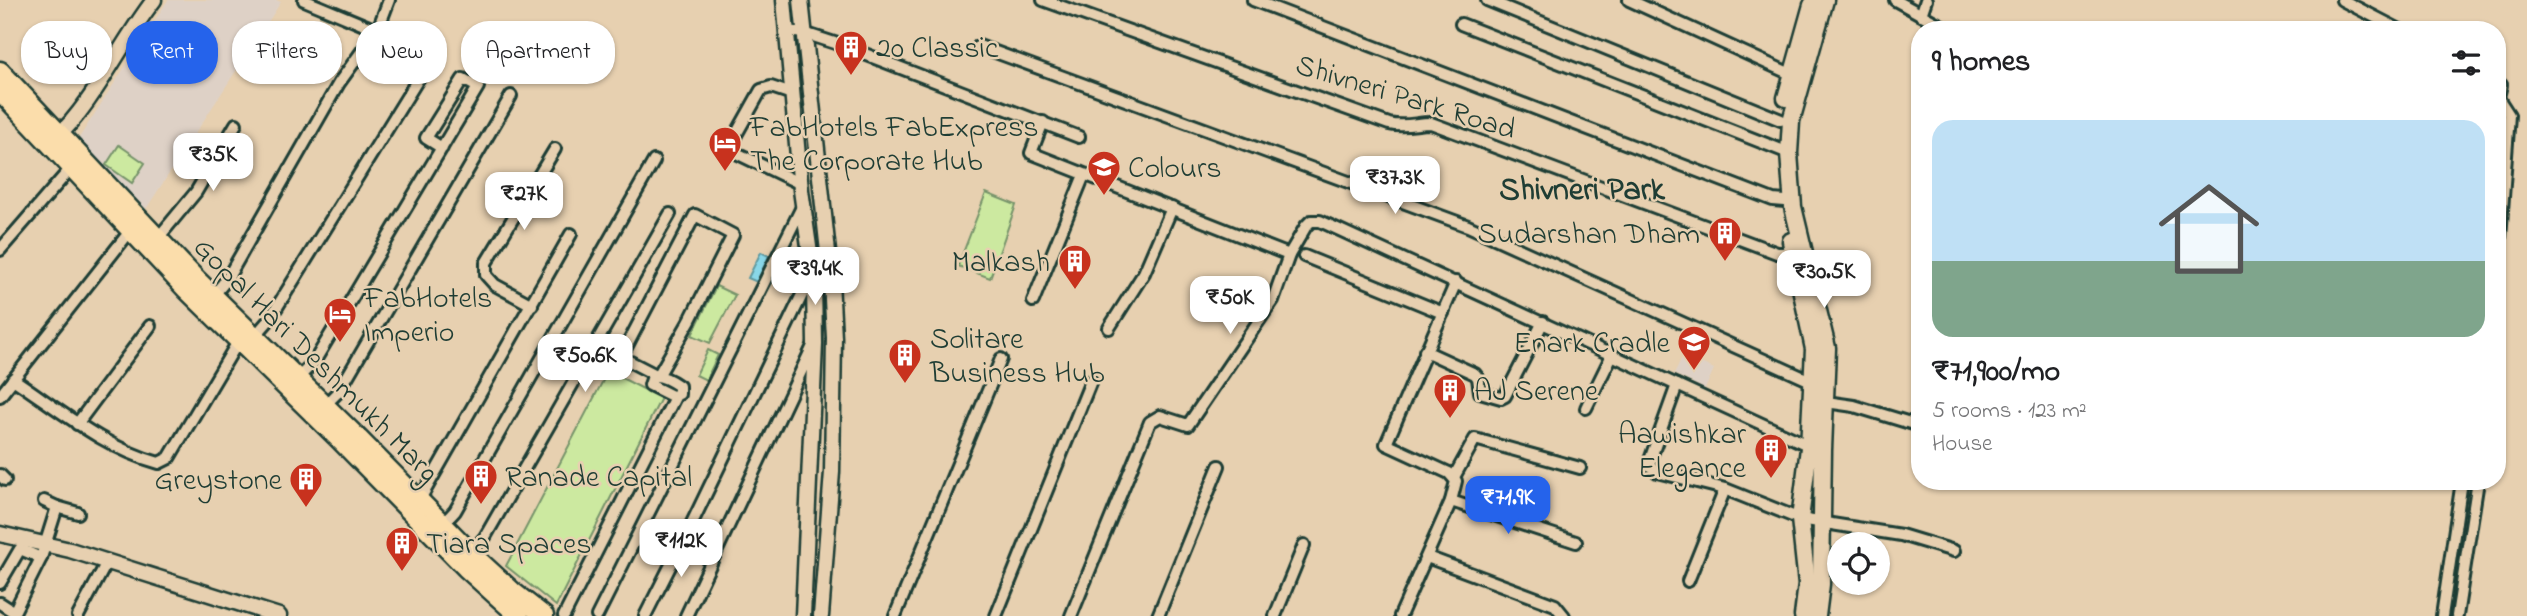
<!DOCTYPE html>
<meta charset="utf-8">
<style>
:root{--surface:#fff;--page:#f2f2f2;--text:#202124;--muted:#757577;--accent:#2563eb}
body{margin:0;font-family:"Indie Flower",sans-serif;background:var(--page);color:var(--text);height:100vh;display:flex;flex-direction:column;font-size:26px;white-space:nowrap}
*{box-sizing:border-box;margin:0}
p{font-size:23px;color:var(--muted)}
.icon{flex:none;width:38px;height:38px;fill:none;stroke:currentColor;stroke-width:2;stroke-linecap:round;stroke-linejoin:round}
.map{position:relative;flex:1;overflow:hidden}
.panel{position:absolute;left:1911px;top:21px;width:595px;height:469px;display:flex;flex-direction:column;background:var(--surface);border-radius:28px;box-shadow:0 2px 5px #0004}
.panel>*{flex:none}
.banner{position:absolute;left:21px;top:21px;width:665px;height:63px;display:flex;gap:14px}
.buttons{position:absolute;left:1827px;top:532px;display:grid;gap:14px}
.buttons a{display:grid;place-items:center;width:63px;height:63px;border-radius:50%;background:var(--surface);box-shadow:0 2px 5px #0004;font-size:35px}
.price{position:absolute;translate:-50% -60px;padding:0 16px;border-radius:14px;background:#fff;color:#222;font-size:23px;line-height:46px;filter:drop-shadow(0 2px 4px #0008)}
.price::after{content:'';position:absolute;left:50%;top:42px;width:21px;height:16px;margin-left:-10px;background:inherit;clip-path:polygon(0 0,100% 0,50% 100%)}
.price.current{background:var(--accent);color:#fff}
ul{padding:0;list-style:none}
li{display:grid;align-content:center;gap:14px;height:371px;padding:0 21px}
li span{display:grid;place-items:center;height:217px;border-radius:21px;color:#555}
li>.icon{margin-inline-start:auto}
span .icon{width:126px;height:126px;fill:#fffc;stroke-width:1}
li b{font-size:30px}
h2{display:flex;justify-content:space-between;align-items:center;height:84px;padding:0 21px;font-size:30px}
.chip{padding:0 24px;border-radius:28px;background:var(--surface);box-shadow:0 2px 5px #0004;font-size:24px;line-height:63px}
.chip.current{background:var(--accent);color:#fff}
.map>svg:first-child{display:block}
.built{fill:#ded1c6}
.green{fill:#cce9a0;stroke:#76936a;stroke-width:2}
.water{fill:#89d7e8;stroke:#5f99a0;stroke-width:2}
.lines{fill:none;stroke-linecap:round;stroke-linejoin:round}
.minor-casing{stroke:#1f3d34;stroke-width:16}
.tertiary-casing{stroke:#1f3d34;stroke-width:19}
.secondary-casing{stroke:#1f3d34;stroke-width:21}
.primary-casing{stroke:#1f3d34;stroke-width:23}
.minor{stroke:#e7d0b0;stroke-width:10}
.tertiary{stroke:#e7d0b0;stroke-width:14}
.secondary{stroke:#e7d0b0;stroke-width:16}
.primary{stroke:#fbddab;stroke-width:18}
.labels{text-anchor:middle;stroke-width:5;stroke-linejoin:round;paint-order:stroke}
.poi-label{font-size:30px;fill:#1f3d34;stroke:#e7d0b0;text-anchor:start}
.street-label{font-size:30px;fill:#1f3d34;stroke:#e7d0b0}
.neighbourhood-label{font-size:32px;font-weight:bold;fill:#1f3d34;stroke:#e7d0b0}
</style>
<div class="map">
<svg width="2527" height="616" viewBox="0 0 2527 616">
<rect width="100%" height="100%" fill="#e7d0b0"/>
<filter id="ink" filterUnits="userSpaceOnUse"><feTurbulence type="fractalNoise" baseFrequency=".0143" numOctaves="2"/><feDisplacementMap in="SourceGraphic" scale="14" xChannelSelector="R" yChannelSelector="G"/><feConvolveMatrix kernelMatrix="1 2 1 2 8 2 1 2 1" color-interpolation-filters="sRGB"/></filter>
<g filter="url(#ink)">
<g class="built">
<path d="M168 0H276L281 2 146 209 77 141Z"/>
<path d="M1683 355 1714 369 1705 389 1674 374Z"/>
</g>
<g class="green">
<path d="M119 145 145 163 132 183 106 165Z"/>
<path d="M986 193 1016 205 990 278 958 266Z"/>
<path d="M716 286 735 295 710 343 692 335Z"/>
<path d="M708 350 718 355 706 380 696 375Z"/>
<path d="M608 371 661 398 556 606 506 566Z"/>
</g>
<path class="water" d="M761 252 769 256 757 282 748 278Z"/>
<g class="lines">
<defs>
<g id="minor">
<path d="M304 0 429 52"/>
<path d="M1043 0 1389 124C1405 128 1416 123 1431 123L1777 253H1793"/>
<path d="M1253 0 1773 200 1785 201"/>
<path d="M1487 0 1781 120"/>
<path d="M1629 0 1793 75"/>
<path d="M1895 0 1949 30"/>
<path d="M2342 0 2400 30"/>
<path d="M1921 15 1926 0"/>
<path d="M1461 24 1789 153"/>
<path d="M786 31 804 33 844 46 1079 137"/>
<path d="M979 46 1468 226 1813 382"/>
<path d="M2497 82 2501 85 2497 101"/>
<path d="M792 94 771 87 761 90 728 149 801 184"/>
<path d="M1043 122 1031 153 1289 255"/>
<path d="M695 215 733 235 690 320 658 376 621 357Z"/>
<path d="M158 238 196 192 236 124"/>
<path d="M0 250 72 167"/>
<path d="M1304 256 1443 313"/>
<path d="M2497 279 2509 115 2498 98"/>
<path d="M213 296 227 279 339 83 378 29 389 0"/>
<path d="M1033 301 1084 175"/>
<path d="M532 305 495 285 486 275V263L555 149"/>
<path d="M1109 328 1144 273 1172 208"/>
<path d="M255 336 269 320 423 71"/>
<path d="M1425 351 1475 374 1478 378 1480 392 1501 398 1505 396 1543 322"/>
<path d="M653 376C662 375 672 381 679 386V394L672 396 650 385Z"/>
<path d="M298 378 314 362 478 87 463 79 426 138 442 148"/>
<path d="M13 379C60 410 104 448 159 463L169 458 239 340"/>
<path d="M1677 385 1650 460V466L1657 472 1725 489 1800 519 1901 535 1954 551"/>
<path d="M0 396 131 230"/>
<path d="M1826 402 1854 406 1920 426"/>
<path d="M325 405 339 391 511 96"/>
<path d="M1586 408 1612 355"/>
<path d="M77 424 150 326"/>
<path d="M0 475 5 480"/>
<path d="M1454 477 1475 439 1580 468"/>
<path d="M44 501 57 507"/>
<path d="M419 501 571 234"/>
<path d="M1451 501 1576 542"/>
<path d="M442 525 455 511 654 161"/>
<path d="M471 553 485 537 670 214"/>
<path d="M1427 557 1555 605 1564 616"/>
<path d="M1688 581 1725 489"/>
<path d="M0 583 20 549 41 558"/>
<path d="M0 603 14 612 41 558 57 507 78 513"/>
<path d="M78 616 107 562"/>
<path d="M564 616 675 397"/>
<path d="M597 616 803 205"/>
<path d="M645 616 690 527 812 274"/>
<path d="M686 616 813 346"/>
<path d="M895 616 1001 359"/>
<path d="M996 616 1091 381"/>
<path d="M1071 616 1150 422 1160 416 1188 425 1273 300 1289 255 1306 226 1311 221H1320L1814 448"/>
<path d="M1158 616 1219 466"/>
<path d="M1275 616 1304 545"/>
<path d="M1400 616 1451 501 1456 481 1449 473 1386 444 1456 282"/>
<path d="M2442 616 2462 481"/>
<path d="M2457 616 2478 481"/>
</g>
<g id="tertiary">
<path d="M784 0 801 190 814 282 815 344 803 616"/>
<path d="M801 0 831 280 834 338 832 472 821 616"/>
<path d="M54 140C95 102 119 45 154 0"/>
<path d="M0 534 70 550 279 616"/>
</g>
<g id="secondary">
<path d="M1786 98 1812 5"/>
<path d="M1791 241 1814 349 1809 448 1800 519 1807 584 1803 616"/>
<path d="M1817 616 1821 584 1823 450 1827 348 1793 207 1789 153 1791 121 1825 0"/>
</g>
<g id="primary">
<path d="M0 71 196 279 356 436 477 559 512 591 544 616"/>
<path d="M0 91 186 289 338 438 466 568 519 616"/>
</g>
</defs>
<use href="#minor" class="minor-casing"/>
<use href="#tertiary" class="tertiary-casing"/>
<use href="#secondary" class="secondary-casing"/>
<use href="#primary" class="primary-casing"/>
<use href="#minor" class="minor"/>
<use href="#tertiary" class="tertiary"/>
<use href="#secondary" class="secondary"/>
<use href="#primary" class="primary"/>
</g>
</g>
<defs>
<symbol id="building-pin" viewBox="-11 -11 22 30"><path d="M0 17L-7.5 6A9.5 9.5 0 1 1 7.5 6Z" fill="#c8321e" stroke="#e7d0b0"/><path d="M-4-6H4V6H1V3H-1V6H-4ZM-2.5-4.3h1.7v1.8h-1.7ZM.8-4.3h1.7v1.8H.8ZM-2.5-1h1.7V.8h-1.7ZM.8-1h1.7V.8H.8Z" fill="#fff"/></symbol>
<symbol id="hotel-pin" viewBox="-11 -11 22 30"><path d="M0 17L-7.5 6A9.5 9.5 0 1 1 7.5 6Z" fill="#c8321e" stroke="#e7d0b0"/><path d="M-6-4.5h1.5V1H6V5H4.5V3h-9V5H-6ZM-4 0a1.8 1.8 0 1 1 3.6 0ZM.5 0V-2.5h3Q6-2.5 6 0Z" fill="#fff"/></symbol>
<symbol id="school-pin" viewBox="-11 -11 22 30"><path d="M0 17L-7.5 6A9.5 9.5 0 1 1 7.5 6Z" fill="#c8321e" stroke="#e7d0b0"/><path d="M0-5L7-2L0 1L-7-2ZM-4 1L0 2.5L4 1V4Q0 6-4 4Z" fill="#fff"/></symbol>
</defs>
<g fill-rule="evenodd">
<use href="#building-pin" x="832" y="28" width="38" height="52"/>
<use href="#hotel-pin" x="706" y="124" width="38" height="52"/>
<use href="#school-pin" x="1085" y="148" width="38" height="52"/>
<use href="#building-pin" x="1706" y="214" width="38" height="52"/>
<use href="#building-pin" x="1056" y="242" width="38" height="52"/>
<use href="#hotel-pin" x="321" y="295" width="38" height="52"/>
<use href="#school-pin" x="1675" y="323" width="38" height="52"/>
<use href="#building-pin" x="886" y="336" width="38" height="52"/>
<use href="#building-pin" x="1431" y="371" width="38" height="52"/>
<use href="#building-pin" x="1752" y="431" width="38" height="52"/>
<use href="#building-pin" x="462" y="457" width="38" height="52"/>
<use href="#building-pin" x="287" y="460" width="38" height="52"/>
<use href="#building-pin" x="383" y="524" width="38" height="52"/>
</g>
<g class="labels">
<g class="poi-label">
<text x="876" y="57">20 Classic</text>
<text x="750" y="136">FabHotels FabExpress<tspan x="750" dy="34">The Corporate Hub</tspan></text>
<text x="1128" y="177">Colours</text>
<text x="1700" y="243" text-anchor="end">Sudarshan Dham</text>
<text x="1050" y="271" text-anchor="end">Malkash</text>
<text x="364" y="307">FabHotels<tspan x="364" dy="34">Imperio</tspan></text>
<text x="930" y="348">Solitare<tspan x="930" dy="34">Business Hub</tspan></text>
<text x="1670" y="352" text-anchor="end">Enark Cradle</text>
<text x="1474" y="400">AJ Serene</text>
<text x="1746" y="443" text-anchor="end">Aawishkar<tspan x="1746" dy="34">Elegance</tspan></text>
<text x="505" y="486">Ranade Capital</text>
<text x="282" y="489" text-anchor="end">Greystone</text>
<text x="426" y="553">Tiara Spaces</text>
</g>
<g class="street-label">
<text transform="translate(1406 96) rotate(17)" y="10">Shivneri Park Road</text>
<text transform="translate(317 359) rotate(45)" y="10">Gopal Hari Deshmukh Marg</text>
</g>
<g class="neighbourhood-label">
<text x="1582" y="199">Shivneri Park</text>
</g>
</g>
</svg>
<div class="buttons">
<a><svg class="icon" aria-label="locate" viewBox="0 0 24 24"><circle cx="12" cy="12" r="6"/><path d="M12 2v4M12 18v4M2 12h4M18 12h4"/></svg></a>
</div>
<b class="price" style="left:213px;top:193px">₹35K</b>
<b class="price" style="left:1395px;top:216px">₹37.3K</b>
<b class="price" style="left:524px;top:232px">₹27K</b>
<b class="price" style="left:815px;top:307px">₹39.4K</b>
<b class="price" style="left:1824px;top:310px">₹30.5K</b>
<b class="price" style="left:1230px;top:336px">₹50K</b>
<b class="price" style="left:585px;top:394px">₹50.6K</b>
<b class="price current" style="left:1508px;top:536px">₹71.9K</b>
<b class="price" style="left:681px;top:579px">₹112K</b>
<div class="banner">
<a class="chip">Buy</a>
<a class="chip current">Rent</a>
<a class="chip">Filters</a>
<a class="chip">New</a>
<a class="chip">Apartment</a>
</div>
<section class="panel">
<h2>9 homes<svg class="icon" aria-label="filters" viewBox="0 0 24 24"><path d="M4 7h16M4 17h16"/><circle cx="9" cy="7" r="2"/><circle cx="15" cy="17" r="2"/></svg></h2>
<ul>
<li><span style="background:linear-gradient(#bfe0f5 65%,#7fa58c 0)"><svg class="icon" aria-label="home" viewBox="0 0 24 24"><path d="M3 11l9-7 9 7M6 9v11h12V9"/></svg></span><div><b>₹71,900/mo</b><p>5 rooms · 123 m²</p><p>House</p></div></li>
</ul>
</section>
</div>
